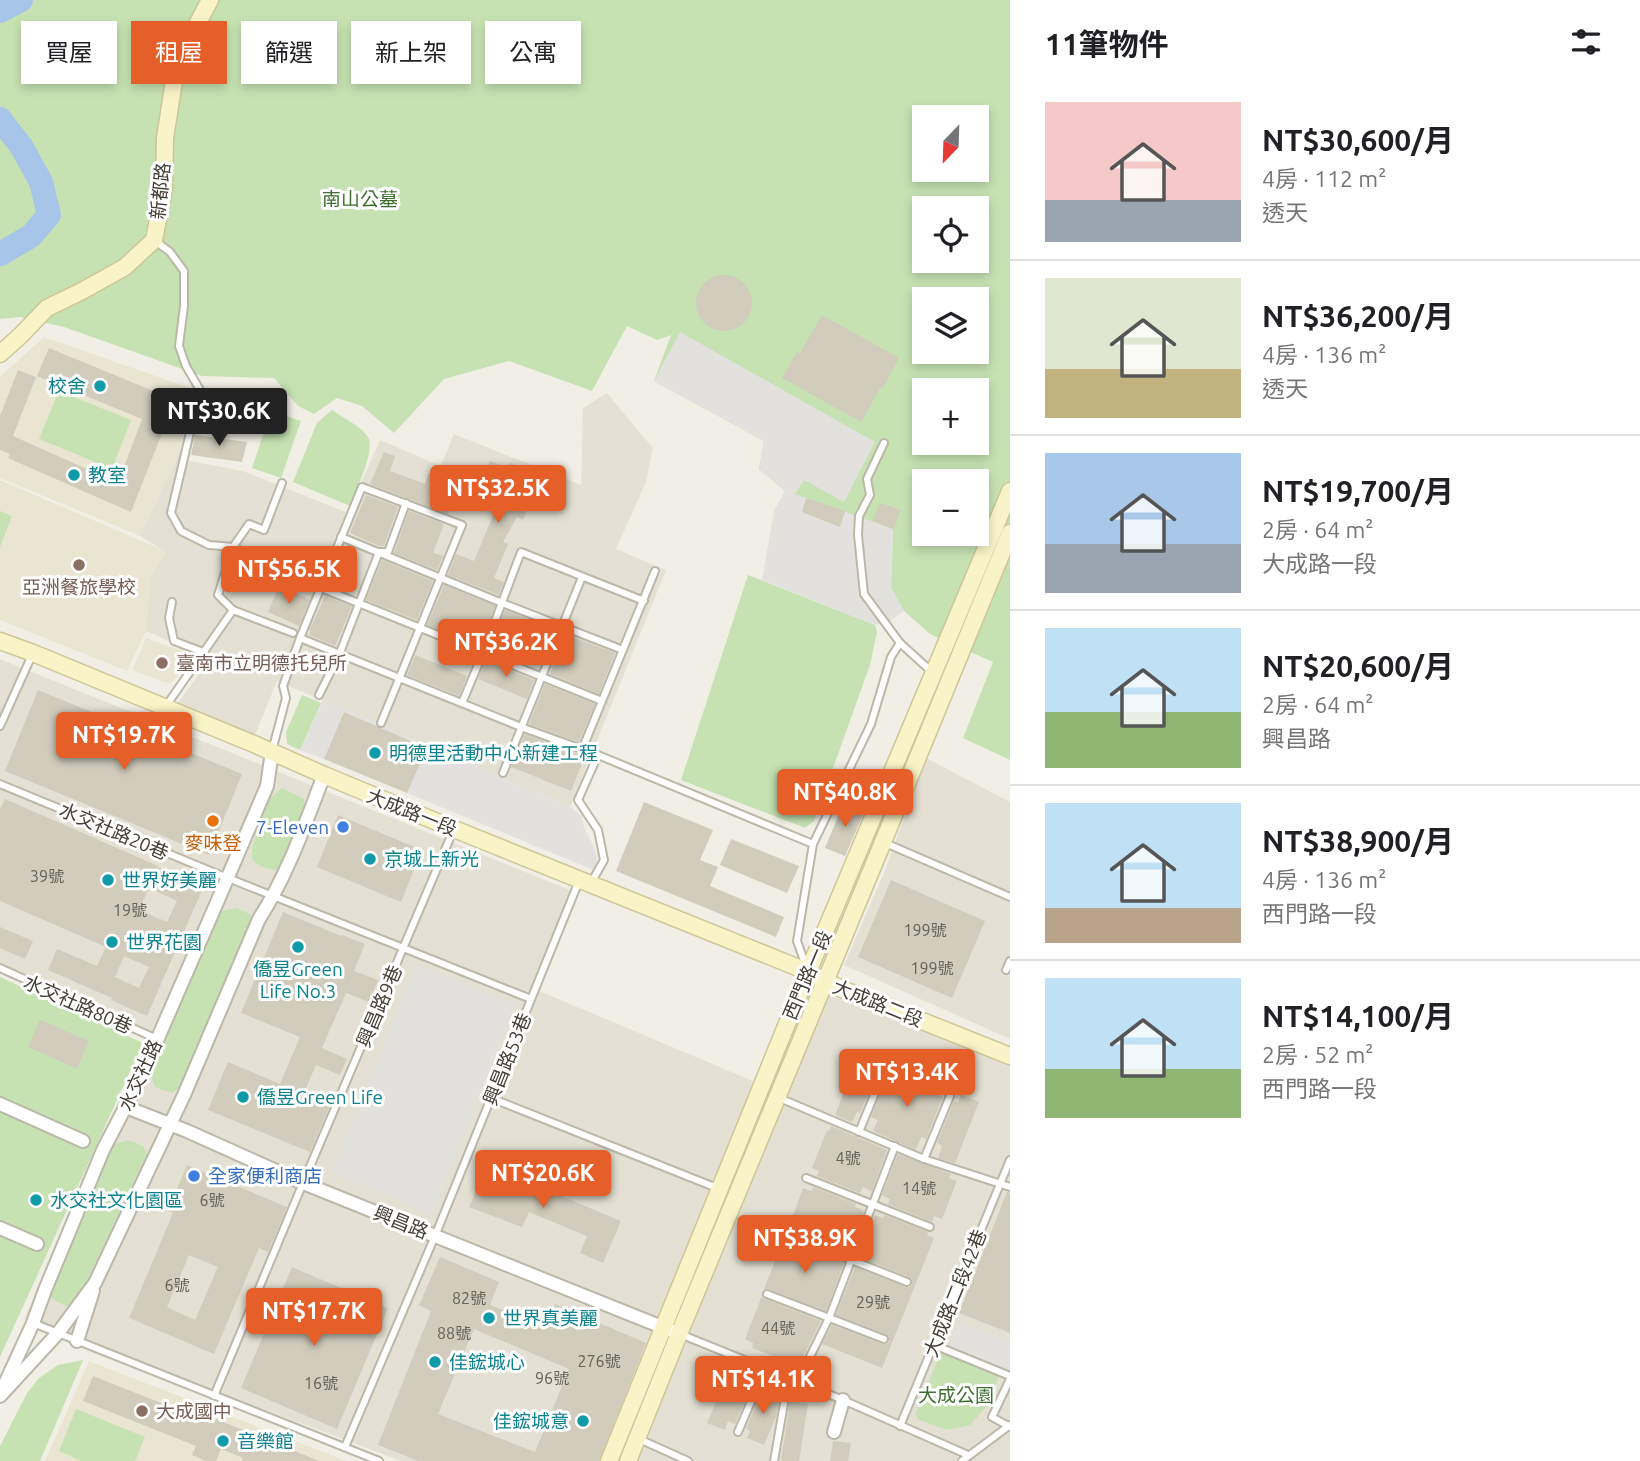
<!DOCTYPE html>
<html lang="zh-TW">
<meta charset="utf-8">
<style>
:root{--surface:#fff;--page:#f6f6f6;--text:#202124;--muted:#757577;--line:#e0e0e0;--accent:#e65e28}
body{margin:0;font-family:Ubuntu,"Noto Sans TC",sans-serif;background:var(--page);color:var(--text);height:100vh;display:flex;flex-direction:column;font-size:26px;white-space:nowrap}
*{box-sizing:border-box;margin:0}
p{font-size:23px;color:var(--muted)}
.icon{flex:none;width:38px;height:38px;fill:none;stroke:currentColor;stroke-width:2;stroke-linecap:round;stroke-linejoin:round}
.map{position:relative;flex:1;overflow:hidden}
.side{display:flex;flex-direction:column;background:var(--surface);width:630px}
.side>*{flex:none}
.banner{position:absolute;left:21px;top:21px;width:665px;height:63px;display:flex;gap:14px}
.needle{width:46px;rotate:203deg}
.buttons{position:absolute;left:912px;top:105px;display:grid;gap:14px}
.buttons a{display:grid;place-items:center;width:77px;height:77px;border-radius:0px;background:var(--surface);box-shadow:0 4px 10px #0003;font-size:35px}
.price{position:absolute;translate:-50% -60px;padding:0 16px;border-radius:7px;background:var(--accent);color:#fff;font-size:23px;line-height:46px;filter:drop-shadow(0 2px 4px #0008)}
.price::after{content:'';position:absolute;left:50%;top:42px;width:21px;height:16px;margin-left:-10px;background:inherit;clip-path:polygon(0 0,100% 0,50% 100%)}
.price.selected{background:#222;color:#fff}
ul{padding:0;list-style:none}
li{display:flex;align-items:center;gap:21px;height:175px;padding:0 35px}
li+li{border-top:2px solid var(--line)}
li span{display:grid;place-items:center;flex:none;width:196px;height:140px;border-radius:0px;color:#555}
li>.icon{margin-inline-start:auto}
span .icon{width:84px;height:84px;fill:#fffc;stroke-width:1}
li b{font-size:30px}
h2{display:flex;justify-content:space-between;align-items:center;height:84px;padding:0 35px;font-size:30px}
.chip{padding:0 24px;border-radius:0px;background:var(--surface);box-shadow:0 4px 10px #0003;font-size:24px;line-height:63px}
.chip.selected{background:var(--accent);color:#fff}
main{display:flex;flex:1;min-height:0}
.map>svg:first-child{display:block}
.residential{fill:#e4e1d4}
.education{fill:#e9e5d1}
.green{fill:#c6e2b2;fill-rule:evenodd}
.parking{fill:#e2e1dd}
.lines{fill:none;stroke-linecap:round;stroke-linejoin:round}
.river{stroke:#a7c5e9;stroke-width:24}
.building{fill:#d1ccbc;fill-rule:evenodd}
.lane-casing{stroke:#bbb8a9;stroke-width:10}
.street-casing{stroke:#bbb8a9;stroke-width:16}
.secondary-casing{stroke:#cdc699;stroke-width:19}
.lane{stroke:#fff;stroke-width:6}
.street{stroke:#fff;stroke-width:12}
.secondary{stroke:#f9f4c7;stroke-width:16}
.culture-dot{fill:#0f9aa8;stroke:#fff;stroke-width:2.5}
.education-dot{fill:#8d6e63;stroke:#fff;stroke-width:2.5}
.food-dot{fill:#e8710a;stroke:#fff;stroke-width:2.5}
.shop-dot{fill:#3f7fe0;stroke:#fff;stroke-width:2.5}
.labels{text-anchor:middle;stroke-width:6;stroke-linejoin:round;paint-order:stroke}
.number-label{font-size:16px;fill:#666258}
.street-label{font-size:19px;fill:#433f36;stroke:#fff}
.park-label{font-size:19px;fill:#3e6f2f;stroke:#fff}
.culture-label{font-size:19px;fill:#0d838f;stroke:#fff;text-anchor:start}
.education-label{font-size:19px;fill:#785e54;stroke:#fff;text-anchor:start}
.shop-label{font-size:19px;fill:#366cbe;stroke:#fff;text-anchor:end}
.food-label{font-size:19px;fill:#c56008;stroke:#fff}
</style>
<main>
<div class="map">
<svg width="1010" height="1461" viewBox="0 0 1010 1461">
<rect width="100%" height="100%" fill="#f1efe5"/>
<g class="residential">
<path d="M607 393 653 448 646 482 616 549 666 570 570 807 277 681 255 735 178 703 210 659 146 631 150 579 165 552 140 536 180 450 190 461 243 471 348 513 380 440 441 466 454 434 581 485 583 408Z"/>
<path d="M0 659 577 893 537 990 760 1084 606 1461H401L24 1319 158 1036 0 964Z"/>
<path d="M926 758 1010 802V1039L844 965 884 873Z"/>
<path d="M827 987 1010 1063V1461H633Z"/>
</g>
<g class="education">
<path d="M44 337 193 389 180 450 140 536 0 478V377Z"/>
<path d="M0 480 165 551 150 579 146 631 127 671 0 620Z"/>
<path d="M146 638 195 656 170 684 132 670Z"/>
<path d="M89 1361 346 1461H45Z"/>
</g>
<g class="green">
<path d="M0 0H1010V760L963 738 993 662 930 634 904 611 891 588 893 529 785 491 759 469 764 441 654 381 671 335 657 340 627 326 592 391 509 361 444 379 394 433 362 406 337 398 314 414 298 406 274 378 202 376 64 327 20 317 0 319ZM924 117H976V170H924ZM924 208H976V261H924ZM924 299H976V352H924ZM924 390H976V443H924ZM924 481H976V534H924Z"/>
<path d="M59 391 131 420 112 469 39 439Z"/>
<path d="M332 410C343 418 361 426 368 437 376 450 355 492 350 506L293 482 317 423Z"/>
<path d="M271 411 301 421 281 478 252 468Z"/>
<path d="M0 511 12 516 0 547Z"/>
<path d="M748 575 875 625 877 632 870 665 814 821 805 828 681 780Z"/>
<path d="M302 695 321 703 300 750 287 744 286 732Z"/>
<path d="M282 788 304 799V811L283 864 276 870C266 869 259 867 252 859V847L270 798Z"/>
<path d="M236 908 250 914 254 925 180 1088 172 1093 155 1087 150 1073 219 912Z"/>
<path d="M0 977 143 1043 0 1357Z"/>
<path d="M128 1140 143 1146 147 1154 94 1266 73 1307C63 1306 55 1302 49 1295L112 1145Z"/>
<path d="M941 1352 999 1376 986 1407 970 1425 947 1430 919 1420 915 1415Z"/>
<path d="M83 1360 40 1461H0V1446L27 1393 39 1378 58 1365Z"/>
<path d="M76 1409 145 1437 135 1461H81L59 1451Z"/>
</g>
<g class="parking">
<path d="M680 332 875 442 844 502 804 480 795 494 893 529 891 588 904 611 889 622 875 625 762 580 774 511 785 491 759 469 764 441 654 381Z"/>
<path d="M323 700 570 807 581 815 585 829 594 847 597 859 596 871 407 793 426 748 344 712 324 759 300 750Z"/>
<path d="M417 965 515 1005 431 1214 332 1172Z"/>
<path d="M959 1322 1010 1343V1362L1006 1371 949 1348Z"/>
</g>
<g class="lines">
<g class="river">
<path d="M0 11 21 0"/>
<path d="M0 119 21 146 41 182 49 215 31 236 0 254"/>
</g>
</g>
<g class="building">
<circle cx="724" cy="303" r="28"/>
<path d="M822 315 899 358 882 389 880 388 861 422 782 378 797 352 800 353Z"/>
<path d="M49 348 163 395 150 428 162 433 131 512 8 458 10 454 0 450V416L18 370 36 377 13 436 118 483 142 419 37 376Z"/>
<path d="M205 392 256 409 250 432 200 414Z"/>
<path d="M195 435 247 442 242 462 191 455Z"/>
<path d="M384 452 395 456 390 471 425 484 429 473 444 479 440 489 456 495 448 514 370 484Z"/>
<path d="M490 461 508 468 510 463 540 476 523 520 517 517 503 542 508 544 494 578 504 582 499 595 448 575 456 554 474 561 498 504 485 499 493 479 484 475Z"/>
<path d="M366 495 398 507 384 546H379L350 533Z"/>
<path d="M806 498 845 511 840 527 802 512Z"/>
<path d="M880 503 901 510 893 529 872 521Z"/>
<path d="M409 511 444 524 433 553 443 556 437 570 394 553Z"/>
<path d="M382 560 433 581 417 620 366 600Z"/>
<path d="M444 585 495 606 480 646 427 625Z"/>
<path d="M279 586 310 600 299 626 268 612Z"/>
<path d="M325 596 352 606 335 646 309 635 311 631H309Z"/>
<path d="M505 610 555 630 547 650 498 630Z"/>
<path d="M565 634 615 653 599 694 550 674Z"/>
<path d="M415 655 467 676 459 696 407 675Z"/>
<path d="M486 660 534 680 527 699 478 679Z"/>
<path d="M545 684 595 704 579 742 529 724Z"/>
<path d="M38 690 242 774 209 855 5 771Z"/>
<path d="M344 712 427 748 407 793 324 759Z"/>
<path d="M525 734 578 754 576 758 583 761 571 791 511 767Z"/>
<path d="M5 799 158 866V867L203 888 147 1016 111 1000 112 998 48 970 57 949 97 966 106 947 0 901V810ZM149 888 177 901 167 922 139 910ZM124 956 149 967 139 988 115 977Z"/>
<path d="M644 802 713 830 700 860 718 867 710 886 784 917 776 937 616 871Z"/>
<path d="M844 802 865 810 845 856 825 848Z"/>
<path d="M338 815 422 850 401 902 317 867Z"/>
<path d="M731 839 799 866 787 893 720 865Z"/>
<path d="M891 880 985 921 952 998 858 957Z"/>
<path d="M283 912 341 936 342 935 365 944 354 971 378 980 369 1002 346 993 322 1048 347 1059 340 1075 316 1065 303 1095 330 1105 310 1152 208 1110 228 1062 280 1084 300 1037 241 1013Z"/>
<path d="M0 927 33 941 25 959 0 948Z"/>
<path d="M40 1020 89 1041 77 1069 28 1047Z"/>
<path d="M859 1054 876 1061 873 1069 878 1071 860 1113 857 1112 852 1122 835 1115Z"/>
<path d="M897 1069 941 1087 937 1095 943 1097 926 1139 921 1137 916 1150 873 1131 878 1120 871 1117 888 1075 894 1077Z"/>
<path d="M961 1095 979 1102 955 1163 938 1158 942 1146 937 1143 954 1101 958 1103Z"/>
<path d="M831 1126 887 1150 872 1191 863 1187 860 1193 817 1176 819 1171 812 1168 827 1130 829 1131Z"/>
<path d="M898 1154 951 1174 949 1178 957 1181 942 1219 934 1216 932 1222 888 1204 890 1199 882 1195Z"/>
<path d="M187 1165 287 1207 268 1252 259 1248 214 1354 129 1318 173 1213 168 1211ZM189 1255 218 1267 195 1320 167 1307Z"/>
<path d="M487 1165 621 1221 603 1263 580 1253 587 1236 529 1212 522 1227 469 1207Z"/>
<path d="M813 1187 856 1204 855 1207 864 1211 848 1253 788 1229 803 1188 812 1191Z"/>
<path d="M1007 1192 1010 1193V1333L959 1313Z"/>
<path d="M875 1215 883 1218 884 1215 928 1232 927 1235 934 1238 882 1368 822 1344 832 1325 882 1344H886L889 1342V1337L886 1334 836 1315 855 1267 905 1287H910L912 1283V1279L909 1277 859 1257Z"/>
<path d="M784 1239 844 1263 826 1311 769 1289H764Z"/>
<path d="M440 1257 499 1282 490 1305 545 1328 555 1304 646 1343 599 1461H418L378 1445 431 1311 419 1305ZM474 1329 569 1369 535 1452 438 1414Z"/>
<path d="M292 1267 388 1308 337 1429 241 1388Z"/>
<path d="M762 1296 765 1299 821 1321 801 1361 796 1359 794 1364 765 1353 752 1348 753 1343 745 1339Z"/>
<path d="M734 1370 748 1375 746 1380 753 1383 735 1424 728 1421 725 1430 707 1423 721 1390 718 1388 725 1372 732 1375Z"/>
<path d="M93 1376 214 1424 216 1419 319 1461H242L243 1458 221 1449 216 1461H206L192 1455 196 1446 83 1401Z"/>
<path d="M763 1387 780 1394 776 1417 764 1445 747 1438 750 1431 746 1429Z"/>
<path d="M790 1401 808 1404 799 1461H781Z"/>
<path d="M833 1441 851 1443 848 1461H830Z"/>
</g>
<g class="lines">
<defs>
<g id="lane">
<path d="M154 240 170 252 184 271V306L179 346 186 366 200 390 171 513 181 531 209 545 233 547 218 595 233 610 166 706"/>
<path d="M884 443 867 479 870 495 859 516 858 535 864 594 900 643 932 672"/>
<path d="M341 537 502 603 623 650"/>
<path d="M273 566 233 547 249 524 264 530 282 483"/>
<path d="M321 588 602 701"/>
<path d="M172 602 169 618 174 641 203 652"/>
<path d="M233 610 293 633"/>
<path d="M300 638 521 727 598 755 813 844 797 941 807 969"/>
<path d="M319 695 339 655 379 552H388L406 503"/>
<path d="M462 703 483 653 521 552 644 601"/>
<path d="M0 726 32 655"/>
<path d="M582 750 655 571"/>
<path d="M272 751 286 698 283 686 300 638 362 487 462 525 381 723"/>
<path d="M503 773 582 577"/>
<path d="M0 784 218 874 531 999"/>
<path d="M883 842 1010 897"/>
<path d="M813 844 871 724 891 657 900 643"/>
<path d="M591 883 604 860 598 830 578 800 598 755"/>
<path d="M0 968 157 1039"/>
<path d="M1006 970 1010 961"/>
<path d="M777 1097 924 1159 1010 1187"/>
<path d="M491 1098 717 1188"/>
<path d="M859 1132 886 1066"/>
<path d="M924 1159 950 1096"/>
<path d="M806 1178 930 1227"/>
<path d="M788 1235 907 1282"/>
<path d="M767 1294 884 1339"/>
<path d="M33 1323 379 1461"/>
<path d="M680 1334 843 1400 968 1455"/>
<path d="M934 1345 1010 1376"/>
<path d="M1010 1379 992 1417 1010 1427"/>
<path d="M214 1396 303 1183 453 831"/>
<path d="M900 1426 1010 1160"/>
<path d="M738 1432 765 1369"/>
<path d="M639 1439 688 1461"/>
<path d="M345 1447 435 1236 579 881"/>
<path d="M774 1461 786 1392 797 1383 829 1318 895 1146"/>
<path d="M962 1461 1010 1425"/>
</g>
<g id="street">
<path d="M0 1104 83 1141"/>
<path d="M126 1107 187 1131 303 1183 672 1331"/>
<path d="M0 1228 37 1244"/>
<path d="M77 1341 93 1291"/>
<path d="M4 1386 33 1323 45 1290 103 1150 141 1077 218 900 267 786 272 752"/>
<path d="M0 1396 58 1333 95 1283 184 1095 259 919C288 874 305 824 324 775"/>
<path d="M834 1432 843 1400"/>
</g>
<g id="secondary">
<path d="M0 354 21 335 47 308 82 291 125 267 154 240 164 189 165 138 177 62 210 0"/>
<path d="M0 641 33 653 254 744 324 775 454 829 794 966 842 989 1010 1056"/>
<path d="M609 1461 808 972 1010 491"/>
<path d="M628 1461 679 1334 883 842 1010 533"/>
</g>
</defs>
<use href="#lane" class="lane-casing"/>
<use href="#street" class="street-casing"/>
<use href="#secondary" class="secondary-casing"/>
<use href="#lane" class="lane"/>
<use href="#street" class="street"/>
<use href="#secondary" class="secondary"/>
</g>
<g class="culture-dot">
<circle cx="100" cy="386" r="7"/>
<circle cx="74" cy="475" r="7"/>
<circle cx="375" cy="753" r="7"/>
<circle cx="370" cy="859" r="7"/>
<circle cx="108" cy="880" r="7"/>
<circle cx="112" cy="942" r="7"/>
<circle cx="298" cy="947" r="7"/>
<circle cx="243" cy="1097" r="7"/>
<circle cx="36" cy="1200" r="7"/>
<circle cx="489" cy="1318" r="7"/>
<circle cx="435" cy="1362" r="7"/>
<circle cx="583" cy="1421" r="7"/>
<circle cx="223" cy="1441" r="7"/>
</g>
<g class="education-dot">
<circle cx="79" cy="565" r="7"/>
<circle cx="162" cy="663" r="7"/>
<circle cx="142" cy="1411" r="7"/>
</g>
<circle class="food-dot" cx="213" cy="821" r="7"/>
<g class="shop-dot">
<circle cx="343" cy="827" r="7"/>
<circle cx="194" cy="1176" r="7"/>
</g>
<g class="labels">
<g class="number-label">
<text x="47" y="882">39號</text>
<text x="130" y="916">19號</text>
<text x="925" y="936">199號</text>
<text x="932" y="974">199號</text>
<text x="848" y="1164">4號</text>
<text x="919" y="1194">14號</text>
<text x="212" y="1206">6號</text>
<text x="177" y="1291">6號</text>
<text x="469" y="1304">82號</text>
<text x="873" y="1308">29號</text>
<text x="778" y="1334">44號</text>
<text x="454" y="1339">88號</text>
<text x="599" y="1367">276號</text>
<text x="552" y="1384">96號</text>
<text x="321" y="1389">16號</text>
</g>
<g class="street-label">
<text transform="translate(160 191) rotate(-84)" y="7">新都路</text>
<text transform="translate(412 812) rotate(22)" y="7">大成路一段</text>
<text transform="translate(114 831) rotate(23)" y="7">水交社路20巷</text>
<text transform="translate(807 975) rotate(-67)" y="7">西門路一段</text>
<text transform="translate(878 1003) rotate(22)" y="7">大成路二段</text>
<text transform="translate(78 1004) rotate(24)" y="7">水交社路80巷</text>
<text transform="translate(379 1006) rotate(-67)" y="7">興昌路9巷</text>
<text transform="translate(507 1059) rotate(-68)" y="7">興昌路53巷</text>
<text transform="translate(140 1075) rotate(-65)" y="7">水交社路</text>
<text transform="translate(401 1222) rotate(22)" y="7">興昌路</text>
<text transform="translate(955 1293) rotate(-68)" y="7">大成路二段42巷</text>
</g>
<g class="park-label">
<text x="360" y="206">南山公墓</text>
<text x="956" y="1402">大成公園</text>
</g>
<g class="culture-label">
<text x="86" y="393" text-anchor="end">校舍</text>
<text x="88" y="482">教室</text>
<text x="389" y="760">明德里活動中心新建工程</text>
<text x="384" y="866">京城上新光</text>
<text x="122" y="887">世界好美麗</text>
<text x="126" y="949">世界花園</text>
<text x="298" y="976" text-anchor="middle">僑昱Green<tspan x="298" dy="22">Life No.3</tspan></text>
<text x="257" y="1104">僑昱Green Life</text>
<text x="50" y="1207">水交社文化園區</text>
<text x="503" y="1325">世界真美麗</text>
<text x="449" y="1369">佳鋐城心</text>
<text x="569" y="1428" text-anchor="end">佳鋐城意</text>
<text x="237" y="1448">音樂館</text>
</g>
<g class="education-label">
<text x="79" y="594" text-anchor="middle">亞洲餐旅學校</text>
<text x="176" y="670">臺南市立明德托兒所</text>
<text x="156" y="1418">大成國中</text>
</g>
<g class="shop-label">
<text x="329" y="834">7-Eleven</text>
<text x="208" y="1183" text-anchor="start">全家便利商店</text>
</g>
<g class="food-label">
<text x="213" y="850">麥味登</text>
</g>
</g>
</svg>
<div class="buttons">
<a><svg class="needle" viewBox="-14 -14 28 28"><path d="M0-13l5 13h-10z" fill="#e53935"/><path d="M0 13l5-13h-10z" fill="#757577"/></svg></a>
<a><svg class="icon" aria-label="locate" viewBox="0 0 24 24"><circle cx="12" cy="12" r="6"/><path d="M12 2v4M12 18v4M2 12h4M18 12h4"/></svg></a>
<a><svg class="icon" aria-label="layers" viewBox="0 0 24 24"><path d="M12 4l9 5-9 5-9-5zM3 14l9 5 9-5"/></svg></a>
<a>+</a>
<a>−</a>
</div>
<b class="price selected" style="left:219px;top:448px">NT$30.6K</b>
<b class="price" style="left:498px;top:525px">NT$32.5K</b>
<b class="price" style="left:289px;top:606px">NT$56.5K</b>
<b class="price" style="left:506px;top:679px">NT$36.2K</b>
<b class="price" style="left:124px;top:772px">NT$19.7K</b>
<b class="price" style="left:845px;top:829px">NT$40.8K</b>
<b class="price" style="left:907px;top:1109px">NT$13.4K</b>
<b class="price" style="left:543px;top:1210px">NT$20.6K</b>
<b class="price" style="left:805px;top:1275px">NT$38.9K</b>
<b class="price" style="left:314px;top:1348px">NT$17.7K</b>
<b class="price" style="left:763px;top:1416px">NT$14.1K</b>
<div class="banner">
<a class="chip">買屋</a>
<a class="chip selected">租屋</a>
<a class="chip">篩選</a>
<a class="chip">新上架</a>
<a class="chip">公寓</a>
</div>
</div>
<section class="side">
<h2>11筆物件<svg class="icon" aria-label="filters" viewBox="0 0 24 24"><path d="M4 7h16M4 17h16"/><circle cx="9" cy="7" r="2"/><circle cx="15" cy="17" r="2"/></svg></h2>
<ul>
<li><span style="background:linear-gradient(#f6c9c9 70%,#9aa5b1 0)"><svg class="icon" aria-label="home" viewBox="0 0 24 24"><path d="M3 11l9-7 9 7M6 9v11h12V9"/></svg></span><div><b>NT$30,600/月</b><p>4房 · 112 m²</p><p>透天</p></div></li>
<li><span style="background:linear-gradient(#dfe7d0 65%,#c2b280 0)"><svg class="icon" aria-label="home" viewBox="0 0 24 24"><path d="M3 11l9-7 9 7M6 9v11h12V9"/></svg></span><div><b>NT$36,200/月</b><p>4房 · 136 m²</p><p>透天</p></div></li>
<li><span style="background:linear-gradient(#a9c7e8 65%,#9aa5b1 0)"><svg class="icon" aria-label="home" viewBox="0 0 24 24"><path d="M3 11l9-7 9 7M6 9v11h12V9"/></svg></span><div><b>NT$19,700/月</b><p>2房 · 64 m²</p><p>大成路一段</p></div></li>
<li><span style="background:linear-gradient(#bfe0f5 60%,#8fb573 0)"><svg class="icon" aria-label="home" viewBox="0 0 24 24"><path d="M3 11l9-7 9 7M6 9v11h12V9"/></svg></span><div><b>NT$20,600/月</b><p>2房 · 64 m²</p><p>興昌路</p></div></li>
<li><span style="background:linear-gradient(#bfe0f5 75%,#b9a48a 0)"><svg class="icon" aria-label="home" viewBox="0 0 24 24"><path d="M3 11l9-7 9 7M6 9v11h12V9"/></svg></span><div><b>NT$38,900/月</b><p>4房 · 136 m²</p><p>西門路一段</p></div></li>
<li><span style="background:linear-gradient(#bfe0f5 65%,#8fb573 0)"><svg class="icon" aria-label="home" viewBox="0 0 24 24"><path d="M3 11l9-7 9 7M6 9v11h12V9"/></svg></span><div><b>NT$14,100/月</b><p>2房 · 52 m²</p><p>西門路一段</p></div></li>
</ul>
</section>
</main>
